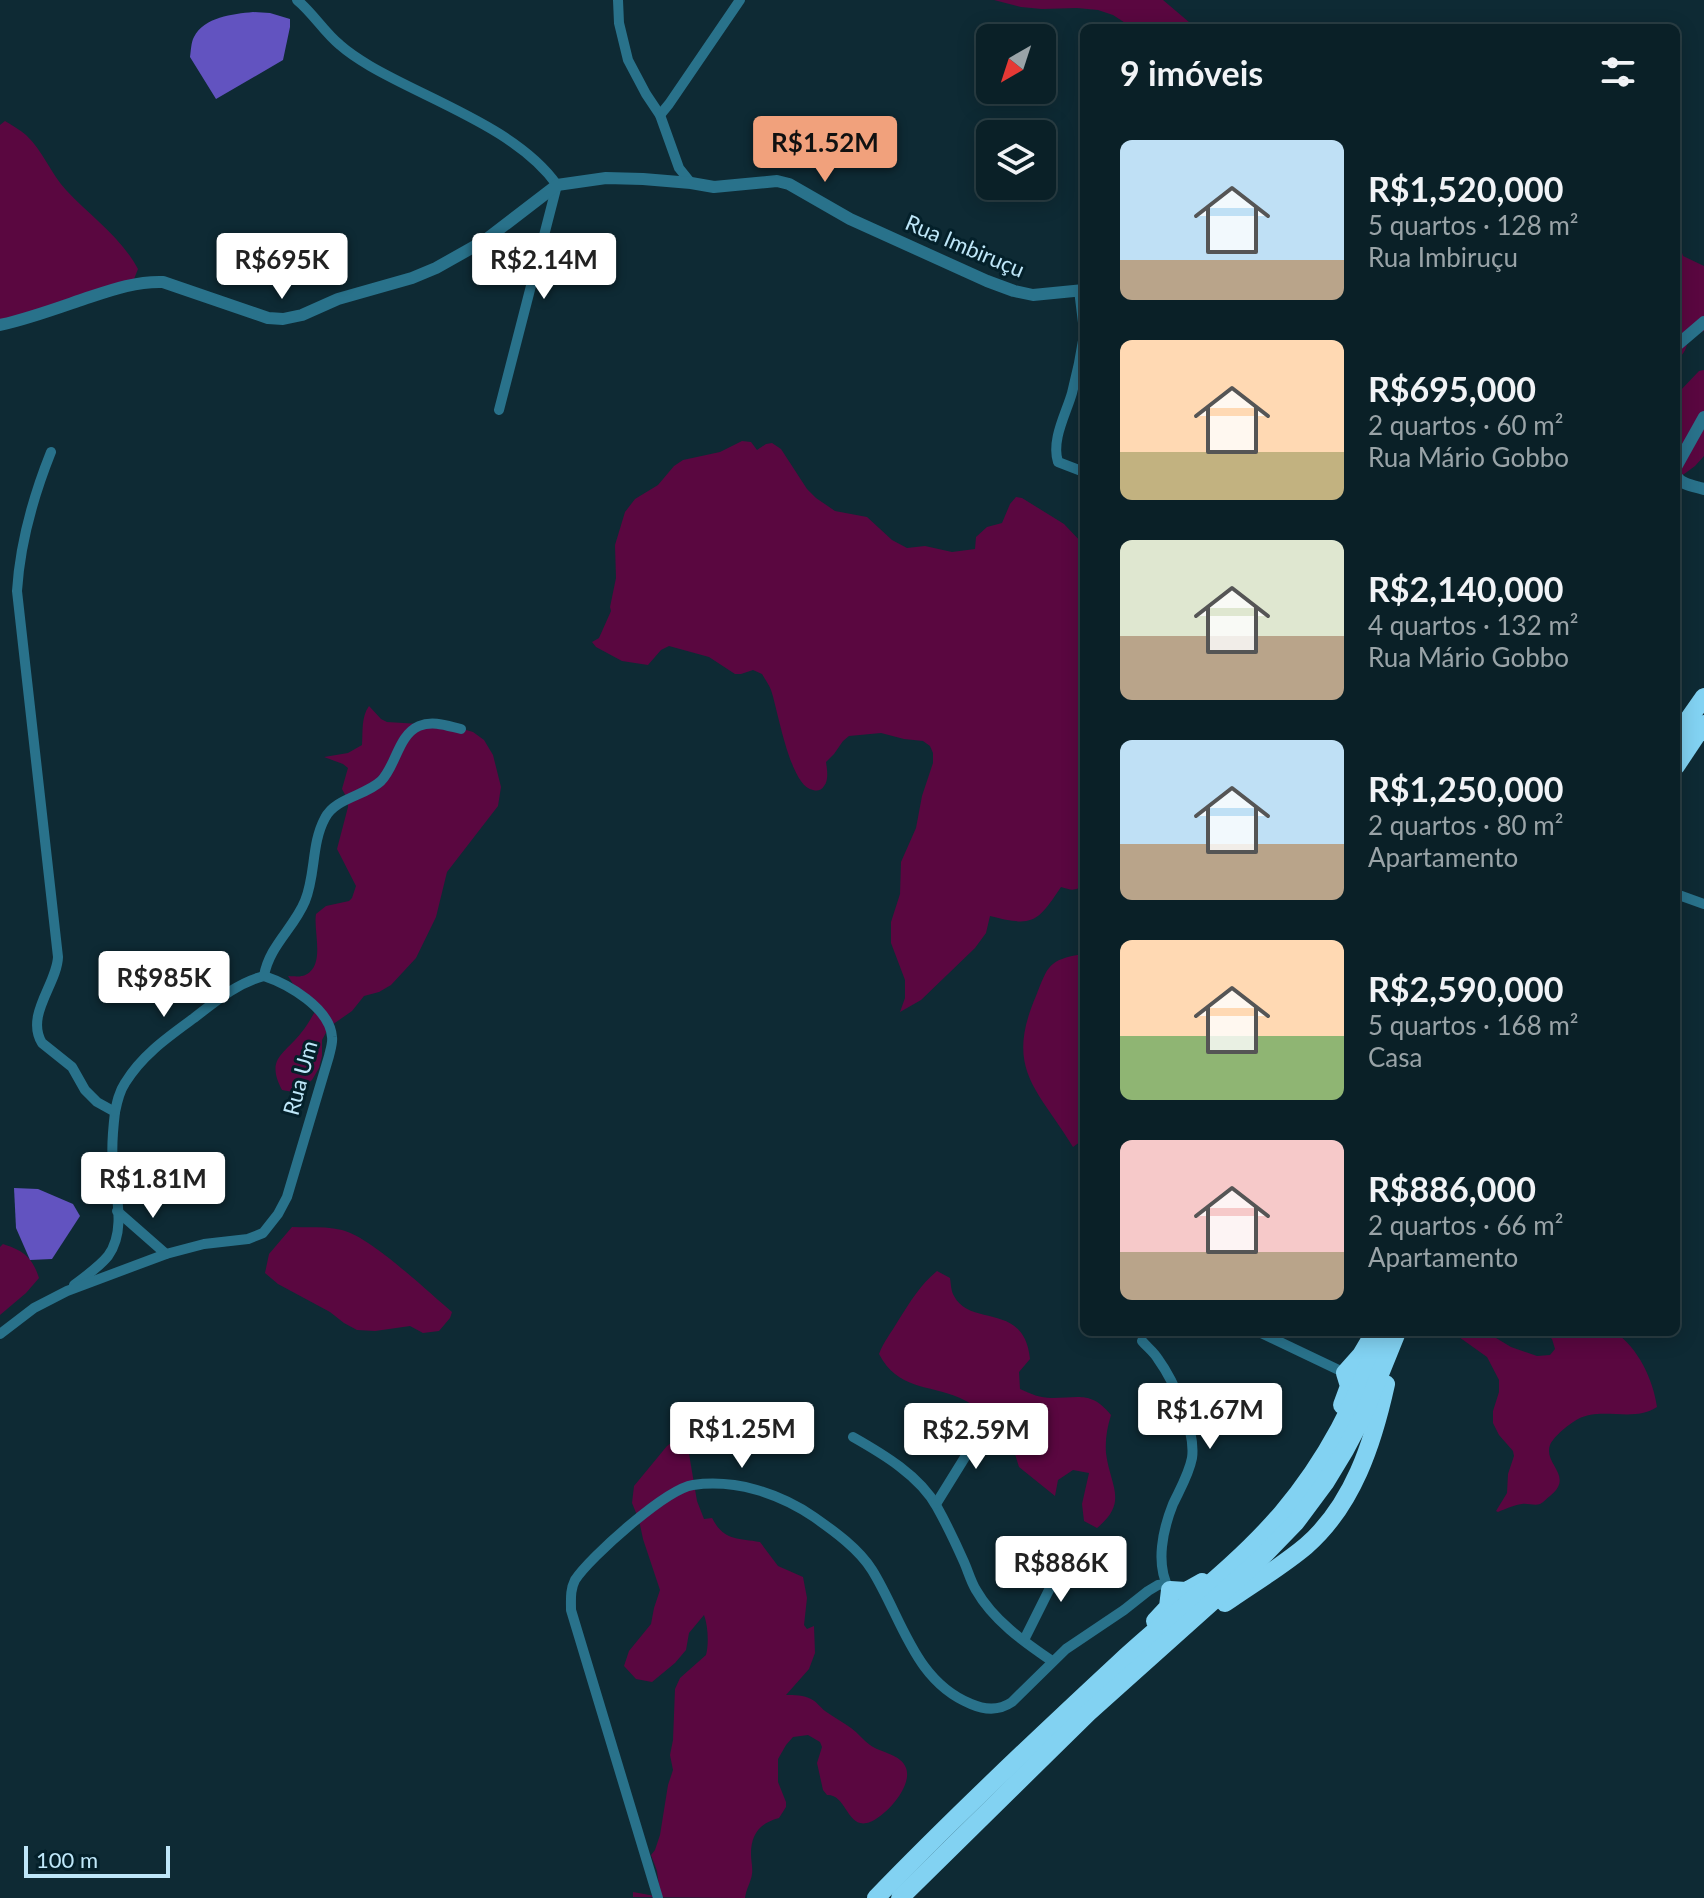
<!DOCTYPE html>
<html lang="pt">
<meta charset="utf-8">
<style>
:root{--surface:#0a2027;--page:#182d33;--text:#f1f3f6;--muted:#99a3a7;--line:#2a3e44;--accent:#f1a17c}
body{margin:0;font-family:Lato,sans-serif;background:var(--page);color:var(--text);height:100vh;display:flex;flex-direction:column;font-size:30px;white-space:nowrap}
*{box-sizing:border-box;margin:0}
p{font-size:26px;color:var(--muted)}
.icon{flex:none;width:44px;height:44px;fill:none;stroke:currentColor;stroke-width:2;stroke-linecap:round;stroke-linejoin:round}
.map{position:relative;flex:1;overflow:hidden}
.drawer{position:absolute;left:1080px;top:24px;width:600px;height:1312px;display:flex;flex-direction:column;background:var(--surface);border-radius:12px;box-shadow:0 4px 20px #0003,0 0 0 2px var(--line)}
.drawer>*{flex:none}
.needle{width:52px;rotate:219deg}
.tools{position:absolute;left:976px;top:24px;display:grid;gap:16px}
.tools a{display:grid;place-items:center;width:80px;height:80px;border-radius:12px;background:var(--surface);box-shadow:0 4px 20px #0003,0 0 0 2px var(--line);font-size:40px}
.scale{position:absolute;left:24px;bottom:20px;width:146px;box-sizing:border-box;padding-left:8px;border:4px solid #bfe7f9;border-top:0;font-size:22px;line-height:28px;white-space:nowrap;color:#bfe7f9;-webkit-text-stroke:6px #04202a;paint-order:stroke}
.price{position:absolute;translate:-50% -68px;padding:0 18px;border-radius:8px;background:#fff;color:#222;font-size:26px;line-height:52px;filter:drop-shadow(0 2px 4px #0008)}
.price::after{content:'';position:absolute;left:50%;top:48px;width:24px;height:18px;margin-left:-12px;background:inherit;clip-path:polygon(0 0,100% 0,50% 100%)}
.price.current{background:var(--accent);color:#111}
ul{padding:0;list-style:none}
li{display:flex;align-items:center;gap:24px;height:200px;padding:0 40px}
li span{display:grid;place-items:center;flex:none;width:224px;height:160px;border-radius:12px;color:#555}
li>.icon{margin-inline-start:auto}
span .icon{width:96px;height:96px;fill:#fffc;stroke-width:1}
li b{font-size:34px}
h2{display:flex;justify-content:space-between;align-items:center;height:96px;padding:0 40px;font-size:34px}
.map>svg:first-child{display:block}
.green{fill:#5a0740}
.water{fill:#6253c0}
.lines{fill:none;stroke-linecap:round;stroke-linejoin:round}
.minor{stroke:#29728b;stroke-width:10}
.tertiary{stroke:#29728b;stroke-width:12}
.motorway{stroke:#82d2f2;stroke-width:18}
.labels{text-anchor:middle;stroke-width:6;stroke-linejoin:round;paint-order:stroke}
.street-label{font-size:22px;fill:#bfe7f9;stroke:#04202a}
</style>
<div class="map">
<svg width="1704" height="1898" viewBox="0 0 1704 1898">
<rect width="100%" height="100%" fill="#0e2a34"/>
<g class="green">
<path d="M994 0H1163L1196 28H1133L1113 15 1098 10 1077 8 1042 9 1021 7Z"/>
<path d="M5 121C12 125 20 130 26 135 43 151 51 174 66 190 90 216 121 237 138 269L134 279 0 322V125Z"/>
<path d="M1676 213 1682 221 1678 240 1683 256 1704 266V331L1689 336C1687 346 1685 355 1676 360Z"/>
<path d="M1704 370V456L1695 466 1676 480V388L1680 391 1699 371Z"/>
<path d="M742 441 751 442 757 450 766 444 772 443 781 449 807 489 816 498 835 511 867 517 892 540 907 548 925 546 952 552 975 549 976 537 987 527 1002 523 1010 504 1016 497 1022 498 1064 524 1084 545V884C1075 892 1071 890 1061 887 1037 923 1033 927 990 916L986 933 975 948 921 1000 900 1012 905 998V980L891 943V922L900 894 901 862 916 828 922 796 933 763V753L930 746 923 741 904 739 881 733 849 736 843 741 834 754 826 762C827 769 829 780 824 786 821 791 817 791 813 790 790 787 778 710 771 690 769 685 765 679 762 674L753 670 741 674H735L709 657 669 646 661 650 648 665 622 661 596 647 592 642 599 638 611 611 610 607 616 578 615 545 625 512 635 499 658 485 674 466 683 460 720 452Z"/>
<path d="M369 706 381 719 387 722 453 726 473 732 484 740 493 755 501 787 498 806 447 872 436 917 416 958 391 985 379 992 364 996 352 1011 329 1027 322 1040V1056L319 1068 312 1080 300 1090 299 1096 293 1092 282 1090C265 1058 285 1054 301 1033 307 1026 311 1018 316 1010L302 998 288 976C289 976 301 977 302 976 327 969 313 932 316 914L326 906 349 901 352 898 356 886 337 849 348 807V800L342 789 348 768 343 764 324 757 348 753 362 745C363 732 361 717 369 706Z"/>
<path d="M1082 954 1084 955V1139L1073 1147C1038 1089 1004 1070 1036 996 1048 966 1048 960 1082 954Z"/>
<path d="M292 1227C308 1228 325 1226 342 1230 371 1237 427 1291 452 1312L450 1318 439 1331 423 1333 410 1326 375 1331 357 1330 344 1323 330 1312 278 1284 265 1273 269 1254Z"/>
<path d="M3 1244C24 1251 32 1257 39 1278L26 1293 0 1315V1247Z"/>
<path d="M937 1271 950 1278C951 1284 951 1291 954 1296 971 1328 1024 1301 1030 1359L1019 1372 1020 1389C1031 1394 1040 1398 1052 1398 1080 1398 1091 1391 1111 1415 1107 1428 1105 1440 1106 1453 1110 1486 1129 1502 1097 1528L1084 1521 1082 1504 1089 1473 1073 1470 1058 1480 1055 1496 1019 1467 1014 1451 1012 1435C995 1421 979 1407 960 1398 927 1384 898 1390 879 1354 884 1341 891 1333 898 1321 910 1302 920 1285 937 1271Z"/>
<path d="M1452 1332H1486L1511 1347 1537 1356 1550 1355 1555 1349 1552 1339 1544 1332H1615C1638 1348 1653 1379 1657 1407 1633 1423 1602 1406 1578 1419 1569 1424 1554 1436 1550 1445 1543 1464 1575 1476 1550 1496 1547 1498 1544 1502 1540 1504 1535 1506 1527 1503 1522 1504 1514 1505 1505 1509 1498 1512L1496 1511 1507 1493 1508 1474 1514 1456 1513 1451 1499 1435 1493 1423V1411L1499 1392V1380L1487 1357Z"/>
<path d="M679 1437 688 1448 697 1501 704 1519 712 1518C724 1541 737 1538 760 1542L778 1566 803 1577 807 1598 804 1625 807 1629 814 1626 815 1653 809 1669 786 1695C794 1695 804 1695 811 1699 817 1702 820 1707 825 1711 833 1717 843 1722 851 1728 858 1733 863 1740 870 1745 881 1753 901 1754 906 1768 913 1786 886 1816 870 1822 847 1831 847 1794 827 1795L823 1790 817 1763 822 1747 820 1742 808 1735 793 1737 786 1745 778 1759V1782L786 1802V1807L779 1818C760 1823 751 1834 751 1854 751 1861 753 1868 752 1874 751 1882 746 1889 745 1898L633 1897V1892L655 1896 660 1893 657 1871 651 1855 655 1850 660 1835 668 1785 673 1770 670 1755 673 1740 675 1689 680 1678 706 1655C709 1643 708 1626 704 1615L689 1633 686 1650 675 1663 652 1682 636 1679 624 1666 629 1651 651 1624 654 1608 660 1590 643 1539 639 1520 632 1503 634 1486 667 1446Z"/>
</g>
<g class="water">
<path d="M253 12 270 13 290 19V27L283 60 216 99 190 57C191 51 191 42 194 37 204 17 233 14 253 12Z"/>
<path d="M14 1188 38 1189 73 1204 80 1216 52 1259 30 1260 16 1228Z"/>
</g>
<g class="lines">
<g class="minor">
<path d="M297 0C313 13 324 32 340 45 349 53 360 60 370 66 428 100 518 129 557 185L499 410"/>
<path d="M618 0 619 23 628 60 646 94 660 115 679 168 691 183"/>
<path d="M660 115 669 104 740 0"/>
<path d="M1079 290 1084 331"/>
<path d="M1084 335C1081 355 1077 374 1072 393 1066 414 1051 440 1058 462L1084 472"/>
<path d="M51 452C33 497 20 543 17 591L58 957C57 984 25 1015 42 1043L72 1067 85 1090 97 1102 115 1112C113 1129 111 1146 113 1163 115 1192 127 1230 108 1256 99 1267 86 1276 74 1285"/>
<path d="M1676 894 1704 904"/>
<path d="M115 1112C117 1102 119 1092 125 1083 142 1055 168 1037 194 1018 216 1001 237 983 264 976"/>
<path d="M117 1211 166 1254"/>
<path d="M1259 1332 1345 1373"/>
<path d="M0 1334 34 1308 67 1291 166 1254 204 1244 248 1239 263 1233 278 1214 287 1197 329 1056C330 1051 333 1043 332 1037 330 1008 288 984 264 976 269 946 294 928 305 901 316 874 311 844 325 818 335 798 365 796 381 781 396 766 398 735 419 726 433 720 448 726 461 729"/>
<path d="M1142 1341C1147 1347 1154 1352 1158 1359 1174 1381 1196 1431 1192 1458 1189 1474 1180 1489 1173 1504 1163 1529 1155 1564 1169 1589"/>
<path d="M853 1437C883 1454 920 1476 937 1507 947 1525 956 1544 964 1562 968 1571 971 1582 976 1590 993 1620 1024 1642 1052 1661"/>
<path d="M936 1504 988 1420"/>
<path d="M1024 1640 1067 1554"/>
<path d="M658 1898 571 1610C571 1599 570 1590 575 1580 590 1557 666 1489 693 1485 735 1479 779 1493 814 1517 834 1531 859 1549 872 1570 902 1618 914 1681 971 1704 985 1710 999 1711 1012 1702L1066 1649 1124 1610 1148 1591 1158 1585 1166 1584"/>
</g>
<g class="tertiary">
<path d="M0 325C27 319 52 310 78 301 106 292 133 281 163 282L268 318 283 319 302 315 338 299 412 278 436 268 484 241 557 185 606 178 643 179 691 183 714 187 777 181 789 184 850 219 987 281 1014 291 1033 295 1084 290"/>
<path d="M1676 346 1704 322"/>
<path d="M1676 473V467L1704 417"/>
<path d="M1676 476C1682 485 1694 486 1704 489"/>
</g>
<g class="motorway">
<path d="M1676 737 1704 697"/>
<path d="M1676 766 1704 724"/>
<path d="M1342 1405 1349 1386 1345 1373 1361 1355 1371 1338"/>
<path d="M1225 1603C1252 1584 1281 1567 1306 1546 1353 1505 1373 1443 1386 1384"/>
<path d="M1155 1621 1168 1607 1170 1590 1186 1591 1202 1582"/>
<path d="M876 1898C955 1816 1038 1738 1121 1661 1174 1612 1235 1568 1282 1513 1327 1460 1359 1398 1380 1332"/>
<path d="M900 1898 1088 1713 1260 1559 1296 1522 1325 1483 1345 1450 1363 1416 1397 1332"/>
</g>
</g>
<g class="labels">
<g class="street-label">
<text transform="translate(965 246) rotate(23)" y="8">Rua Imbiruçu</text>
<text transform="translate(300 1078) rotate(-75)" y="8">Rua Um</text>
</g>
</g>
</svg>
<div class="tools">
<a><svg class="needle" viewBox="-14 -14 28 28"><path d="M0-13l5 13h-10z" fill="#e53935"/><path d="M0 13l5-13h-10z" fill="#99a3a7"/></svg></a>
<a><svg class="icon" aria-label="layers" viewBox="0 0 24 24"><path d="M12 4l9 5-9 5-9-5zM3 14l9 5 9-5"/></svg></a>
</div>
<div class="scale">100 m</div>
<b class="price current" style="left:825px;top:184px">R$1.52M</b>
<b class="price" style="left:282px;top:301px">R$695K</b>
<b class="price" style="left:544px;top:301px">R$2.14M</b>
<b class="price" style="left:164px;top:1019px">R$985K</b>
<b class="price" style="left:153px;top:1220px">R$1.81M</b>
<b class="price" style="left:1210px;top:1451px">R$1.67M</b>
<b class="price" style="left:742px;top:1470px">R$1.25M</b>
<b class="price" style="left:976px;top:1471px">R$2.59M</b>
<b class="price" style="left:1061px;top:1604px">R$886K</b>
<section class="drawer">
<h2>9 imóveis<svg class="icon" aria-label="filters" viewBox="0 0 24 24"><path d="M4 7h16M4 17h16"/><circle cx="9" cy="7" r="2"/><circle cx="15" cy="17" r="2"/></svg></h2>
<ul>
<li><span style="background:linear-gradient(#bfe0f5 75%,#b9a48a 0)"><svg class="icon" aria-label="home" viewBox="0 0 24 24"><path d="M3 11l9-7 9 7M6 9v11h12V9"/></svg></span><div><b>R$1,520,000</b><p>5 quartos · 128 m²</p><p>Rua Imbiruçu</p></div></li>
<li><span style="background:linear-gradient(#ffd9b3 70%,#c2b280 0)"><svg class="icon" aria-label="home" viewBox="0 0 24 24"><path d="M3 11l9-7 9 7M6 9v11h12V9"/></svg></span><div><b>R$695,000</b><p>2 quartos · 60 m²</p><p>Rua Mário Gobbo</p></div></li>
<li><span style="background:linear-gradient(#dfe7d0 60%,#b9a48a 0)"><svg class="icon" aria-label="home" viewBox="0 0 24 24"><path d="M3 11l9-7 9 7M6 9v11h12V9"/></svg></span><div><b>R$2,140,000</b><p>4 quartos · 132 m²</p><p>Rua Mário Gobbo</p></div></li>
<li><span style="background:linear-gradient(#bfe0f5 65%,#b9a48a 0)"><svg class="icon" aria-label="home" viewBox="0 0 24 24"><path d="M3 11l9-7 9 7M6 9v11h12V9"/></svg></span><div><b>R$1,250,000</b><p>2 quartos · 80 m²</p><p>Apartamento</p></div></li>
<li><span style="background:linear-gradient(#ffd9b3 60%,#8fb573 0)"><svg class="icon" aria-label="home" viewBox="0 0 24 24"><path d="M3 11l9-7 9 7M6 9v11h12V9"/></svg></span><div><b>R$2,590,000</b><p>5 quartos · 168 m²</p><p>Casa</p></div></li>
<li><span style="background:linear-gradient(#f6c9c9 70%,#b9a48a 0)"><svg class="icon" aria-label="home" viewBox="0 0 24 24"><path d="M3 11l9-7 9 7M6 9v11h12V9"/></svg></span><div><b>R$886,000</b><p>2 quartos · 66 m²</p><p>Apartamento</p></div></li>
</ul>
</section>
</div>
